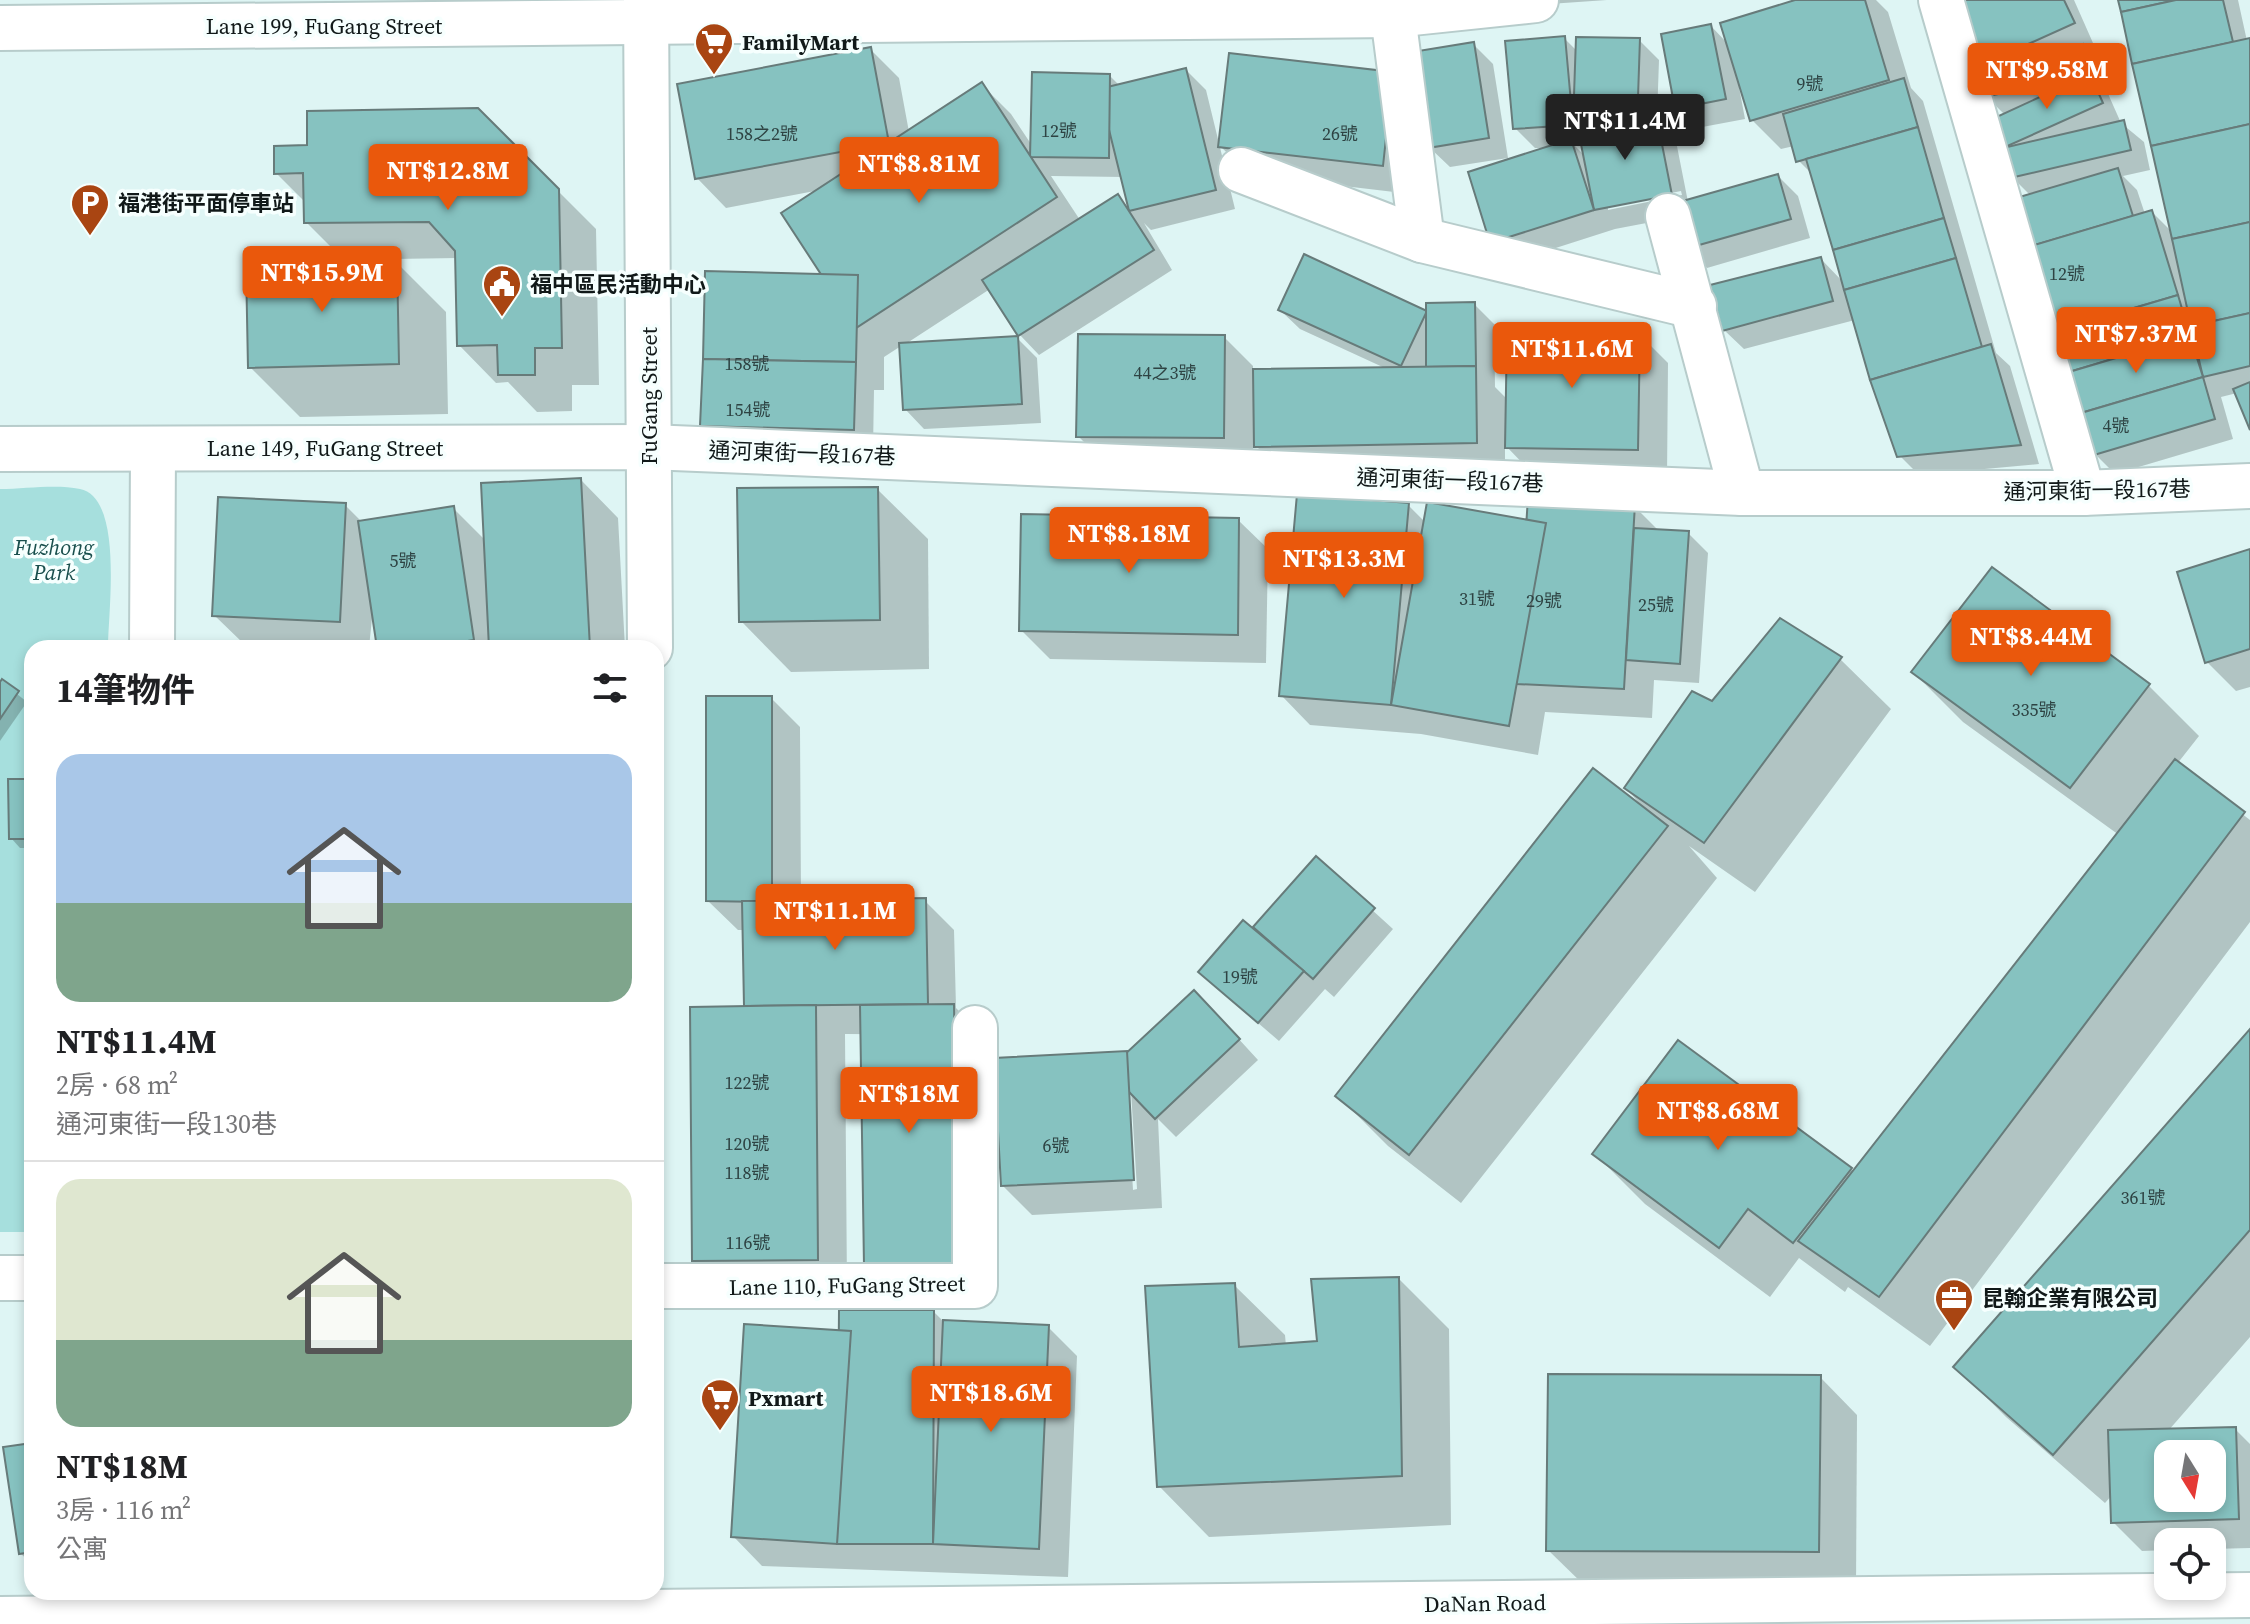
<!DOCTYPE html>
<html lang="zh-TW">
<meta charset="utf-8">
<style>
:root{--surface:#fff;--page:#f6f6f6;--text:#202124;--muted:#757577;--line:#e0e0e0;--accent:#ea580c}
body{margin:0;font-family:"Source Serif 4","Noto Sans TC",serif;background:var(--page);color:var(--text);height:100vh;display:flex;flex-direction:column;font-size:30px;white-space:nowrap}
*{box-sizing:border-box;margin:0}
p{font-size:26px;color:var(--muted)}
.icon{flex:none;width:44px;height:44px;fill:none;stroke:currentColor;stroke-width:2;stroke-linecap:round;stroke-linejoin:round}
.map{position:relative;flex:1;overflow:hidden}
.panel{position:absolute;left:24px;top:640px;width:640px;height:960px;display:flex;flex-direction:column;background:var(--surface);border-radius:24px;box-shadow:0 4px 12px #0003}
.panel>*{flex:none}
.needle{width:52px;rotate:169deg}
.controls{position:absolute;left:2154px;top:1440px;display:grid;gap:16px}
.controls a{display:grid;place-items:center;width:72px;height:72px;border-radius:16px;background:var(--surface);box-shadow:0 4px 12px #0003;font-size:40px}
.price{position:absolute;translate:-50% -68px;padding:0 18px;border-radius:8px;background:var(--accent);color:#fff;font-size:26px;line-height:52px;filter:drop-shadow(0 2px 4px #0008)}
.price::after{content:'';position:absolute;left:50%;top:48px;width:24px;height:18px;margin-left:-12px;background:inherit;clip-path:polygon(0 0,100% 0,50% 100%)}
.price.current{background:#222;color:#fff}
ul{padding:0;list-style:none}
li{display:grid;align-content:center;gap:16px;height:424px;padding:0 32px}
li+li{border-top:2px solid var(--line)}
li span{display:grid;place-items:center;height:248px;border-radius:24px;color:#555}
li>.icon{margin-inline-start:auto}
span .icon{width:144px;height:144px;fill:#fffc;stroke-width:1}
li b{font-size:34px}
h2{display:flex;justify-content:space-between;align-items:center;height:96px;padding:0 32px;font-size:34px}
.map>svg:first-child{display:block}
.green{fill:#a6dfdd}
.shadow{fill:#0003;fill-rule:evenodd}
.building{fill:#86c2c0;stroke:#677b7a;stroke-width:2;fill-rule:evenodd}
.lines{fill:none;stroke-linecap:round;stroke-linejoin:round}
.minor-casing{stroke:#b7cccb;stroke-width:48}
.minor{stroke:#fff;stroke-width:44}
.labels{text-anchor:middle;stroke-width:7;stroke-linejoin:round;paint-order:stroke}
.number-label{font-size:18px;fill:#2e4343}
.street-label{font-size:22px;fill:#111919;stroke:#f6fffe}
.poi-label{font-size:22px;font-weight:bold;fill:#111919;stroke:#f6fffe;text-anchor:start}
.park-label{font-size:22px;font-style:italic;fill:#194f4d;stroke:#f6fffe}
</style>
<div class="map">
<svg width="2250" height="1624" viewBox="0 0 2250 1624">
<rect width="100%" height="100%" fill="#def5f4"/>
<path class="green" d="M0 489C25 489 56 484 80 489 124 498 108 612 108 648H32V1232H0Z"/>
<g class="shadow">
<path d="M1454 0H1607L1464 10Z"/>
<path d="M1802 0H1876L1888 12 1911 88 1923 101 1996 353 2010 366 2039 464 1919 475 1899 455 1855 320 1744 349 1724 330 1821 259 1844 283 1813 175 1798 160 1794 146 1781 149 1752 120 1742 87H1739L1745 119 1697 128 1677 108 1711 26 1728 44Z"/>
<path d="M1969 0H2074L2093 43 2083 47 2102 66 2109 96 2121 123 2144 142 2150 170 2123 176 2137 190 2145 214 2152 212 2173 233 2120 0H2238L2247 41 2250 40V424L2237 393 2221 397 2233 439 2115 474 2095 454 2031 196 2012 177 2005 148V115L1986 96Z"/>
<path d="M1564 38 1577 51 1639 40 1659 60 1657 118 1675 136 1688 202 1778 176 1798 196 1810 238 1707 268 1687 248 1678 217 1615 229 1512 262 1492 242 1545 148H1535L1515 128ZM1575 146H1584L1586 157ZM1681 191 1682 195 1608 210V206Z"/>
<path d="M1473 44 1493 64 1508 158 1450 167 1430 148 1411 194 1250 175 1220 146Z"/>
<path d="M870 49 899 78 909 132 982 85 1011 114 1033 147 1110 76 1120 86 1186 70 1206 90 1235 209 1151 230 1144 223 1172 270 1039 355 1020 335 990 289 904 345 1017 338 1037 358 1041 423 924 429 905 409 901 346 884 357V390H874L873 449 722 445 702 426 824 276 820 190 726 208 697 178ZM1051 176 1123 177 1131 210 1118 197 1080 220Z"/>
<path d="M477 110 596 229 599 385H572V411L537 412 508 382 496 383 459 345 458 258 393 259 446 312 448 414 300 417 250 367 354 259H343L306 222V203L276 173 309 147Z"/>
<path d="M1305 257 1428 314 1474 304 1494 324 1495 387 1508 400 1639 334 1668 363 1667 478 1536 477 1505 445V472L1285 475 1253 443V466H1108L1078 436 1224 337 1253 366V371L1387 369 1300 329 1280 310Z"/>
<path d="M581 480 618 518 625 648H379L373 608 369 648 244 644 214 615 345 505 362 522 453 508 486 541Z"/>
<path d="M877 489 928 539 929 669 791 672 741 621Z"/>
<path d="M1408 505 1426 523 1528 522 1634 506 1659 531 1688 533 1708 553 1699 683 1654 680 1652 718 1545 712 1538 755 1421 734 1310 725 1281 695Z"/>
<path d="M1238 520 1268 549 1266 663 1050 659 1021 630Z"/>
<path d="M2250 551V687L2236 691 2207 662Z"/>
<path d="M1840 659 1891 709 1755 892 1689 846 1717 878 1461 1203 1388 1146 1338 1096 1647 812 1626 788 1712 703Z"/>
<path d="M1913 672 2148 685 2199 736 2177 764 2250 820V922L1930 1346 1848 1287 1845 1292 1799 1258 1770 1297 1645 1204 1594 1153 1851 1169 1854 1173 2119 835 1963 722Z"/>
<path d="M2 682 27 702 0 741V685Z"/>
<path d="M771 698 800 727 801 902 925 901 954 930 956 1008 983 1035 845 1034 847 1288 723 1290 694 1260 746 1008 745 930H738L708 901Z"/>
<path d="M32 781V848H20L11 838Z"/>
<path d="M1316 859 1393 929 1334 997 1325 989 1279 1041 1221 991 1253 931Z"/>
<path d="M1214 1012 1258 1060 1176 1137 1158 1119 1162 1208 1032 1215 1003 1186 1128 1053ZM1127 1087 1131 1091 1137 1189 1133 1190Z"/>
<path d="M2250 1032V1337L2168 1431 2235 1429 2250 1444V1548L2212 1549V1542H2168V1550L2142 1551 2113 1522 2112 1495 2105 1503 2006 1417 1956 1367ZM2168 1454H2212V1498H2168Z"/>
<path d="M1399 1279 1449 1329 1451 1525 1209 1537 1159 1486 1234 1285 1285 1335 1286 1346 1319 1343Z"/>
<path d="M934 1312 944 1322 1048 1327 1077 1356 1068 1577 762 1566 733 1536 841 1333Z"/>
<path d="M1820 1377 1857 1415 1856 1589 1586 1587 1548 1550Z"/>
<path d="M32 1445V1564L20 1553Z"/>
</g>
<g class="building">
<path d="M1795 0H1865L1889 80 1750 121 1720 23Z"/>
<path d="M1964 0H2064L2075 23 1977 67 1950 6Z"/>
<path d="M2118 0H2176L2121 12Z"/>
<path d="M2176 0H2223L2233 42 2132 64 2121 12Z"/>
<path d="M1711 24 1726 99 1675 109 1661 34Z"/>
<path d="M1565 36 1573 125 1513 129 1505 41Z"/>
<path d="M1576 37 1640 38 1637 127 1573 125Z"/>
<path d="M2250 38V124L2151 146 2132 64Z"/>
<path d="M1474 42 1489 138 1428 148 1412 52Z"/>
<path d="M2083 44 2090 74 1984 97 1977 67Z"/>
<path d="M871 47 889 143 695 179 677 84Z"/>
<path d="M1229 53 1393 72 1383 166 1218 147Z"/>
<path d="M1186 68 1216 190 1129 211 1099 89Z"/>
<path d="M1032 72 1110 74 1109 158 1030 157Z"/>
<path d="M2090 74 2103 103 2003 148 1990 120Z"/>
<path d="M1904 78 1918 127 1796 162 1783 114Z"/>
<path d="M982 82 1057 197 856 328 781 213Z"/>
<path d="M478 108 559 189 562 348H535V375H498L497 345 457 346 455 251 429 222 304 223 303 173 274 174V146L307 145V111Z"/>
<path d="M1656 114 1672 195 1594 210 1578 129Z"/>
<path d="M2124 120 2131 150 2010 178 2003 148Z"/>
<path d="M2250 124V222L2172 239 2151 146Z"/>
<path d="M1918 127 1944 218 1833 250 1806 159Z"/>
<path d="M1571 139 1594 210 1490 243 1468 172Z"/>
<path d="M2118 168 2133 216 2031 246 2016 198Z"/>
<path d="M1778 174 1791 219 1685 249 1672 204Z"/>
<path d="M1118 194 1154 250 1018 336 982 280Z"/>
<path d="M2152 210 2178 295 2056 331 2031 246Z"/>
<path d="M1944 218 1956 258 1844 290 1833 250Z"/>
<path d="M2250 222V313L2191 326 2172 239Z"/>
<path d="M1304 254 1427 311 1401 366 1278 310Z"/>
<path d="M1821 257 1833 301 1722 331 1710 285Z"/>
<path d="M1956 258 1982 347 1870 380 1844 290Z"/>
<path d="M397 260 399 364 248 368 246 264Z"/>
<path d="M705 271 858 275 856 362 703 359Z"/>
<path d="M2178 295 2190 336 2069 372 2056 331Z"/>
<path d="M1475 302 1476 366 1426 367V303Z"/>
<path d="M2250 313V366L2203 377 2191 326Z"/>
<path d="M1507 330 1640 332 1638 450 1505 448Z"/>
<path d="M1078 334 1225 335 1224 438 1076 437Z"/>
<path d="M1018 336 1022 404 903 410 899 343Z"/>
<path d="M2190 336 2203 377 2081 413 2069 372Z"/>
<path d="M1991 344 2021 445 1897 457 1870 380Z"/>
<path d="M703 359 856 362 854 430 700 426Z"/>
<path d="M1476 366 1477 443 1254 447 1253 369Z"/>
<path d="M2203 377 2215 419 2094 455 2081 413Z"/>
<path d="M2250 382V430L2233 389Z"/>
<path d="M581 478 590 648H489L481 483Z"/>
<path d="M878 487 880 620 739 622 737 488Z"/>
<path d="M1297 494 1409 503 1391 705 1279 696Z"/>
<path d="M218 497 346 503 340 622 212 616Z"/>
<path d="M1528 497 1635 504 1624 689 1516 684Z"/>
<path d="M1427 502 1546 523 1509 726 1391 705Z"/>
<path d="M454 506 474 640 422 648H377L358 521Z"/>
<path d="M1021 514 1239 518 1238 635 1019 631Z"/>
<path d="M1634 528 1689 531 1680 664 1626 660Z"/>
<path d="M2250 549V649L2205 663 2177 572Z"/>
<path d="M1992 567 2150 684 2070 788 1911 672Z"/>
<path d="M1780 618 1842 657 1704 843 1624 788 1692 691 1712 701Z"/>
<path d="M2 679 19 691 0 719V682Z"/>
<path d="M706 696H772V902L706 901Z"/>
<path d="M2175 759 2245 812 1879 1297 1798 1241Z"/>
<path d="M1593 768 1668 826 1409 1155 1335 1096Z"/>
<path d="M8 779H32V839H9Z"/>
<path d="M1316 856 1375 908 1313 979 1253 927Z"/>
<path d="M926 898 928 1004 744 1006 742 901Z"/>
<path d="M1243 920 1304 971 1258 1023 1198 972Z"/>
<path d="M1194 990 1240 1039 1155 1119 1108 1070Z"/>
<path d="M954 1004 958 1264 864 1266 860 1005Z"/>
<path d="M816 1005 818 1260 692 1261 690 1007Z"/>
<path d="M2250 1029V1230L2053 1455 1953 1367Z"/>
<path d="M1678 1040 1852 1168 1793 1243 1748 1209 1719 1248 1592 1154Z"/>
<path d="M1127 1051 1134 1180 1001 1186 994 1058Z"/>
<path d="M1399 1277 1402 1476 1157 1487 1145 1286 1235 1283 1239 1347 1317 1341 1311 1279Z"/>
<path d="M839 1310H934L933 1544H837Z"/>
<path d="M943 1320 1049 1325 1039 1549 933 1544Z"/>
<path d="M744 1324 851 1331 837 1544 731 1537Z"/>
<path d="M1548 1374 1821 1375 1819 1552 1546 1551Z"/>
<path d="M2236 1427 2239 1519 2111 1523 2108 1430ZM2168 1454H2212V1498H2168Z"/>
<path d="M32 1443V1552L19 1554 3 1447Z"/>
</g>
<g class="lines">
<defs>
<g id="minor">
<path d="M646 0 650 648"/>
<path d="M1391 0 1422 240"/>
<path d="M1941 0 2083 493"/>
<path d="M0 28 1393 15 1536 0"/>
<path d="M1241 170 1422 240 1694 306"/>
<path d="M1668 216 1742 493"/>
<path d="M0 449 649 447 1742 493H2083L2250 486"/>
<path d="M152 648 153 449"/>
<path d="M0 1278H32"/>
<path d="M656 1286H975V1028"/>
<path d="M0 1619 2250 1595"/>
</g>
</defs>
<use href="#minor" class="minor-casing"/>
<use href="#minor" class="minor"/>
</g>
<defs>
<symbol id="supermarket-pin" viewBox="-11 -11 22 30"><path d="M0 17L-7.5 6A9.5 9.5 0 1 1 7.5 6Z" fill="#a94512" stroke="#f6fffe"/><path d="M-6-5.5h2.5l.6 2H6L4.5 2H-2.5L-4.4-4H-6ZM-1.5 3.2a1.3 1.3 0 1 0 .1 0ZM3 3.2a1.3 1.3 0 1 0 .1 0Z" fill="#fff"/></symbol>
<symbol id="parking-pin" viewBox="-11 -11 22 30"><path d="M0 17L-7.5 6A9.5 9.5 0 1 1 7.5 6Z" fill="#a94512" stroke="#f6fffe"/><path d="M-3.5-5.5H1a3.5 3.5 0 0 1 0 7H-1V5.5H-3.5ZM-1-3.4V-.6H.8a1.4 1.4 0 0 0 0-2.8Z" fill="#fff"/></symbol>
<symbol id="civic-pin" viewBox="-11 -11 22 30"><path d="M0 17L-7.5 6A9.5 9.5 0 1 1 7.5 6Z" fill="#a94512" stroke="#f6fffe"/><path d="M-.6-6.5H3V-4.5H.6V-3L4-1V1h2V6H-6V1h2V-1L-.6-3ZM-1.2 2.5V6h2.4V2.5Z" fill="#fff"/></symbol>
<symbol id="office-pin" viewBox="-11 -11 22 30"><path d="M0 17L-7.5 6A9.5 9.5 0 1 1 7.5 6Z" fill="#a94512" stroke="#f6fffe"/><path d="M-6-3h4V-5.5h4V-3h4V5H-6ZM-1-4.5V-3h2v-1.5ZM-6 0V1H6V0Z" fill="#fff"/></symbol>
</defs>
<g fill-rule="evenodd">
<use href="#supermarket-pin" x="692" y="20" width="44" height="60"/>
<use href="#parking-pin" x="68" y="181" width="44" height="60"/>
<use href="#civic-pin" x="480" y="262" width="44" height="60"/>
<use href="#office-pin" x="1932" y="1276" width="44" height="60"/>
<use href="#supermarket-pin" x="698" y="1376" width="44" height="60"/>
</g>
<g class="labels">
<g class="number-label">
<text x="1810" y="90">9號</text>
<text x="1059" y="137">12號</text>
<text x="762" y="140">158之2號</text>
<text x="1340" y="140">26號</text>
<text x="2067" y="280">12號</text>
<text x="747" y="370">158號</text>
<text x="1165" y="379">44之3號</text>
<text x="748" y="416">154號</text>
<text x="2116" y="432">4號</text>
<text x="403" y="567">5號</text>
<text x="1477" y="605">31號</text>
<text x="1544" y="607">29號</text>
<text x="1656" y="611">25號</text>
<text x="2034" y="716">335號</text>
<text x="1240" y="983">19號</text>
<text x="747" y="1089">122號</text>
<text x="747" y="1150">120號</text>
<text x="1056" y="1152">6號</text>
<text x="747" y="1179">118號</text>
<text x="2143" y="1204">361號</text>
<text x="748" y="1249">116號</text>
</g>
<g class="street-label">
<text x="324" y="34">Lane 199, FuGang Street</text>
<text transform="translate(649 396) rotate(-90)" y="8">FuGang Street</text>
<text x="325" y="456">Lane 149, FuGang Street</text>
<text transform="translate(802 453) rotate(2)" y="8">通河東街一段167巷</text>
<text transform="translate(1450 480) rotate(2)" y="8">通河東街一段167巷</text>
<text transform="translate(2097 490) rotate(-1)" y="8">通河東街一段167巷</text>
<text transform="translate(847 1285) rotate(-1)" y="8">Lane 110, FuGang Street</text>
<text transform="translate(1485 1603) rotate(-1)" y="8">DaNan Road</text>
</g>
<g class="poi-label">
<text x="742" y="50">FamilyMart</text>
<text x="118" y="211">福港街平面停車站</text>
<text x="530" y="292">福中區民活動中心</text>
<text x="1982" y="1306">昆翰企業有限公司</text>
<text x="748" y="1406">Pxmart</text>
</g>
<g class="park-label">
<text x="54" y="555">Fuzhong<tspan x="54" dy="25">Park</tspan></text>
</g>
</g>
</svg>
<div class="controls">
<a><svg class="needle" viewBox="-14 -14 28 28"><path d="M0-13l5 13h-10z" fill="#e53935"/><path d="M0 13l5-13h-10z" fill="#757577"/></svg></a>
<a><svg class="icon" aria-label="locate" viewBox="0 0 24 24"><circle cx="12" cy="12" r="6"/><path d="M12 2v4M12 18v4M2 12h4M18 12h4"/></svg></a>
</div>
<b class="price" style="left:2047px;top:111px">NT$9.58M</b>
<b class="price current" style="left:1625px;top:162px">NT$11.4M</b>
<b class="price" style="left:919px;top:205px">NT$8.81M</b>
<b class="price" style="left:448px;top:212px">NT$12.8M</b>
<b class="price" style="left:322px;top:314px">NT$15.9M</b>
<b class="price" style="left:2136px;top:375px">NT$7.37M</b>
<b class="price" style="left:1572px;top:390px">NT$11.6M</b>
<b class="price" style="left:1129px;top:575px">NT$8.18M</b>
<b class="price" style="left:1344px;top:600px">NT$13.3M</b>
<b class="price" style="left:2031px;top:678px">NT$8.44M</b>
<b class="price" style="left:835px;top:952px">NT$11.1M</b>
<b class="price" style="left:909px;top:1135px">NT$18M</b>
<b class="price" style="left:1718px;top:1152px">NT$8.68M</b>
<b class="price" style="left:991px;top:1434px">NT$18.6M</b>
<section class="panel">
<h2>14筆物件<svg class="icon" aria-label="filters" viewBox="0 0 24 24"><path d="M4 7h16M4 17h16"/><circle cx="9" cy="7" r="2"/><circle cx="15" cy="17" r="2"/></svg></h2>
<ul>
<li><span style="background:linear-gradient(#a9c7e8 60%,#7fa58c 0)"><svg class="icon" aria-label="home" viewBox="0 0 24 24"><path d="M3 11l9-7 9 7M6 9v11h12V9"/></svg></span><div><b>NT$11.4M</b><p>2房 · 68 m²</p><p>通河東街一段130巷</p></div></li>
<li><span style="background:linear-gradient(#dfe7d0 65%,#7fa58c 0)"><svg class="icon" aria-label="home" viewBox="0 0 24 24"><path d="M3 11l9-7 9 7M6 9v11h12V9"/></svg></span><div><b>NT$18M</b><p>3房 · 116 m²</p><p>公寓</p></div></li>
</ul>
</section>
</div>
